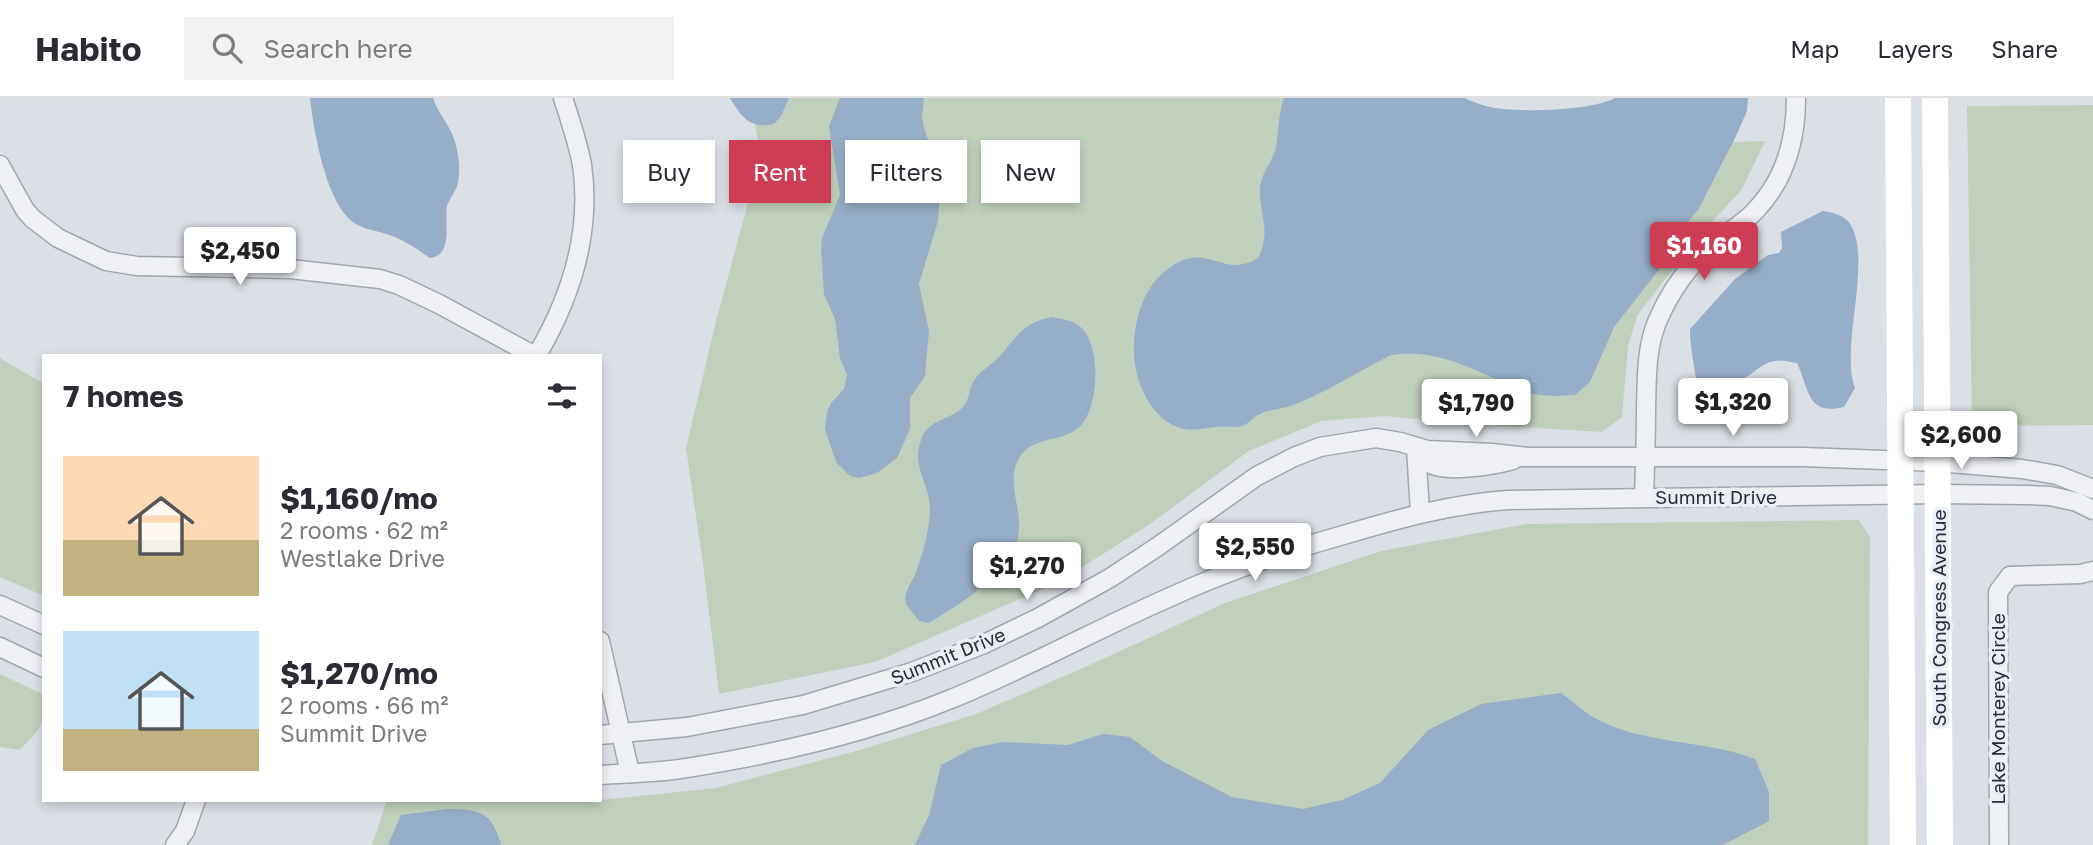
<!DOCTYPE html>
<meta charset="utf-8">
<style>
:root{--surface:#fff;--page:#f2f2f3;--text:#2b2b33;--muted:#7c7c81;--line:#e1e1e2;--accent:#cd3e54}
body{margin:0;font-family:"Golos Text",sans-serif;background:var(--page);color:var(--text);height:100vh;display:flex;flex-direction:column;font-size:26px;white-space:nowrap}
*{box-sizing:border-box;margin:0}
p{font-size:23px;color:var(--muted)}
.icon{flex:none;width:38px;height:38px;fill:none;stroke:currentColor;stroke-width:2;stroke-linecap:round;stroke-linejoin:round}
.map{position:relative;flex:1;overflow:hidden}
.side{position:absolute;left:42px;top:256px;width:560px;height:448px;display:flex;flex-direction:column;background:var(--surface);border-radius:0px;box-shadow:0 4px 10px #0003}
.side>*{flex:none}
.top-card{position:absolute;left:623px;top:42px;width:665px;height:63px;display:flex;gap:14px}
.price{position:absolute;translate:-50% -60px;padding:0 16px;border-radius:7px;background:#fff;color:#222;font-size:23px;line-height:46px;filter:drop-shadow(0 2px 4px #0008)}
.price::after{content:'';position:absolute;left:50%;top:42px;width:21px;height:16px;margin-left:-10px;background:inherit;clip-path:polygon(0 0,100% 0,50% 100%)}
.price.active{background:var(--accent);color:#fff}
ul{padding:0;list-style:none}
li{display:flex;align-items:center;gap:21px;height:175px;padding:0 21px}
li span{display:grid;place-items:center;flex:none;width:196px;height:140px;border-radius:0px;color:#555}
li>.icon{margin-inline-start:auto}
span .icon{width:84px;height:84px;fill:#fffc;stroke-width:1}
li b{font-size:30px}
h2{display:flex;justify-content:space-between;align-items:center;height:84px;padding:0 21px;font-size:30px}
.pill{padding:0 24px;border-radius:0px;background:var(--surface);box-shadow:0 4px 10px #0003;font-size:24px;line-height:63px}
.pill.active{background:var(--accent);color:#fff}
header{display:flex;align-items:center;gap:42px;box-sizing:border-box;height:98px;padding:0 35px;background:var(--surface);border-bottom:2px solid var(--line)}
header strong{font-size:33px}
nav{display:flex;gap:38px;margin-inline-start:auto;font-size:24px}
.search{width:490px;height:63px;background:var(--page);display:flex;align-items:center;gap:18px;box-sizing:border-box;padding:0 24px;border-radius:0px;color:var(--muted);font-size:26px}
.map>svg:first-child{display:block}
.green{fill:#c1d0bc}
.water{fill:#96aec7}
.lines{fill:none;stroke-linecap:round;stroke-linejoin:round}
.street-casing{stroke:#a1a7b0;stroke-width:21}
.street{stroke:#eef0f4;stroke-width:18}
.secondary{stroke:#fff;stroke-width:26}
.labels{text-anchor:middle;stroke-width:7;stroke-linejoin:round;paint-order:stroke}
.street-label{font-size:19px;fill:#252e3c;stroke:#ebeef4}
</style>
<header>
<strong>Habito</strong>
<div class="search"><svg class="icon" aria-label="search" viewBox="0 0 24 24"><circle cx="10" cy="10" r="6"/><path d="M15 15l6 6"/></svg>Search here</div>
<nav><a>Map</a><a>Layers</a><a>Share</a></nav>
</header>
<div class="map">
<svg width="2093" height="747" viewBox="0 0 2093 747">
<rect width="100%" height="100%" fill="#dbe0e6"/>
<g class="green">
<path d="M750 0H1351L1442 53 1765 43 1741 93 1698 138 1637 218 1628 248 1622 319 1602 334 1468 326 1385 318 1322 323 1249 353 1150 426 1059 484 875 564 719 596 703 466 686 350 716 223 761 57Z"/>
<path d="M2093 7V327L1972 328 1967 8Z"/>
<path d="M0 260 44 286V498L0 479Z"/>
<path d="M1859 422 1870 439 1868 747H372L387 702 591 703 716 690 860 652 976 616 1083 570 1225 505 1381 453 1526 426Z"/>
<path d="M0 576 44 597C44 629 42 630 19 652L0 649Z"/>
</g>
<g class="water">
<path d="M310 0H433C438 16 451 28 455 44 459 57 461 75 457 88 455 95 449 101 447 108 444 124 454 157 430 160 418 152 406 143 392 138 380 133 368 133 356 126 326 108 314 33 310 0Z"/>
<path d="M730 0H789L781 18 774 26C750 31 742 20 730 0Z"/>
<path d="M840 0H924L922 19 924 29 941 83 938 123 919 186 929 233 925 278 910 300V331L897 360 877 375 859 380 850 378 836 364 825 331 827 314 831 305 844 291 847 277 840 260 835 221 824 196 821 152 822 140 840 97 829 28Z"/>
<path d="M1284 0H1464C1472 3 1481 7 1490 9 1517 15 1591 13 1615 0H1748L1747 13 1736 38 1698 112 1681 131 1658 173 1614 229 1590 284 1575 297C1561 298 1545 299 1531 295 1482 279 1446 249 1391 257 1357 274 1325 295 1291 308 1281 311 1269 312 1260 316 1253 319 1249 326 1242 328 1234 330 1224 328 1216 329 1205 330 1195 333 1184 331 1152 324 1135 285 1134 256 1133 228 1141 193 1164 174 1207 138 1220 183 1258 160 1272 133 1259 117 1260 90 1261 75 1273 63 1276 49 1279 32 1278 17 1284 0Z"/>
<path d="M1823 113C1832 114 1842 117 1848 123 1875 157 1839 248 1855 290L1844 309C1807 318 1809 291 1797 265 1774 260 1769 262 1751 276 1746 279 1741 282 1739 287 1735 294 1737 302 1734 309 1727 325 1712 328 1697 324 1695 312 1699 301 1697 289 1695 268 1690 254 1690 231L1735 181 1768 157 1779 155 1782 150 1781 134Z"/>
<path d="M1053 219C1061 221 1071 222 1078 227 1102 243 1099 307 1082 326 1065 346 1033 336 1019 360 1007 381 1018 401 1019 423 1023 470 963 504 929 525L919 523 906 506 905 501C906 492 911 485 915 477 922 458 929 434 930 414 931 386 911 371 921 342 928 321 948 323 962 310 970 302 969 289 975 281 981 272 992 267 999 259 1015 240 1026 222 1053 219Z"/>
<path d="M1561 595C1571 602 1581 611 1591 618 1640 647 1703 641 1755 661L1769 694V723L1723 747H915L929 717 941 667 973 650 1003 644 1068 647 1103 636 1130 639 1162 663 1232 699 1303 711 1342 702 1380 685 1428 632 1481 606Z"/>
<path d="M448 711C480 711 492 714 501 747H388L401 717Z"/>
</g>
<g class="lines">
<defs>
<g id="street">
<path d="M0 67 25 112 33 121 58 140 106 163 137 168 290 171 380 181 399 187 439 206 533 257"/>
<path d="M537 257C571 199 592 136 582 67 578 45 570 22 563 0"/>
<path d="M1416 349C1419 353 1422 359 1426 363 1441 377 1494 367 1513 362"/>
<path d="M1416 349 1420 415"/>
<path d="M1515 359H1803L1937 364 2022 371 2057 377 2093 391"/>
<path d="M1644 400C1645 369 1646 339 1646 308 1647 279 1646 251 1657 224 1670 193 1691 164 1717 143 1730 133 1744 125 1755 113 1785 82 1796 42 1796 0"/>
<path d="M0 507 44 527"/>
<path d="M600 543 630 675"/>
<path d="M0 549 44 570"/>
<path d="M600 637 687 629 803 607 912 574 984 546 1038 520 1110 480 1157 449 1257 378 1294 359 1320 349 1376 340 1400 344 1427 352 1492 355 1527 359"/>
<path d="M600 677C626 675 654 675 680 671 772 657 865 636 951 601 1025 571 1095 532 1168 500 1226 473 1286 453 1347 436 1401 420 1452 406 1508 402L1938 396 2026 397 2050 398 2077 404 2093 412"/>
<path d="M175 747 185 733 196 702"/>
<path d="M1999 747 1998 494 2010 478 2080 476 2093 473"/>
</g>
</defs>
<use href="#street" class="street-casing"/>
<use href="#street" class="street"/>
<g class="secondary">
<path d="M1898 0 1903 747"/>
<path d="M1935 0 1940 747"/>
</g>
</g>
<g class="labels">
<g class="street-label">
<text x="1716" y="406">Summit Drive</text>
<text transform="translate(1939 520) rotate(-90)" y="7">South Congress Avenue</text>
<text transform="translate(948 558) rotate(-22)" y="7">Summit Drive</text>
<text transform="translate(1998 611) rotate(-90)" y="7">Lake Monterey Circle</text>
</g>
</g>
</svg>
<b class="price active" style="left:1704px;top:184px">$1,160</b>
<b class="price" style="left:240px;top:189px">$2,450</b>
<b class="price" style="left:1733px;top:340px">$1,320</b>
<b class="price" style="left:1476px;top:341px">$1,790</b>
<b class="price" style="left:1961px;top:373px">$2,600</b>
<b class="price" style="left:1255px;top:485px">$2,550</b>
<b class="price" style="left:1027px;top:504px">$1,270</b>
<div class="top-card">
<a class="pill">Buy</a>
<a class="pill active">Rent</a>
<a class="pill">Filters</a>
<a class="pill">New</a>
</div>
<section class="side">
<h2>7 homes<svg class="icon" aria-label="filters" viewBox="0 0 24 24"><path d="M4 7h16M4 17h16"/><circle cx="9" cy="7" r="2"/><circle cx="15" cy="17" r="2"/></svg></h2>
<ul>
<li><span style="background:linear-gradient(#ffd9b3 60%,#c2b280 0)"><svg class="icon" aria-label="home" viewBox="0 0 24 24"><path d="M3 11l9-7 9 7M6 9v11h12V9"/></svg></span><div><b>$1,160/mo</b><p>2 rooms · 62 m²</p><p>Westlake Drive</p></div></li>
<li><span style="background:linear-gradient(#bfe0f5 70%,#c2b280 0)"><svg class="icon" aria-label="home" viewBox="0 0 24 24"><path d="M3 11l9-7 9 7M6 9v11h12V9"/></svg></span><div><b>$1,270/mo</b><p>2 rooms · 66 m²</p><p>Summit Drive</p></div></li>
</ul>
</section>
</div>
